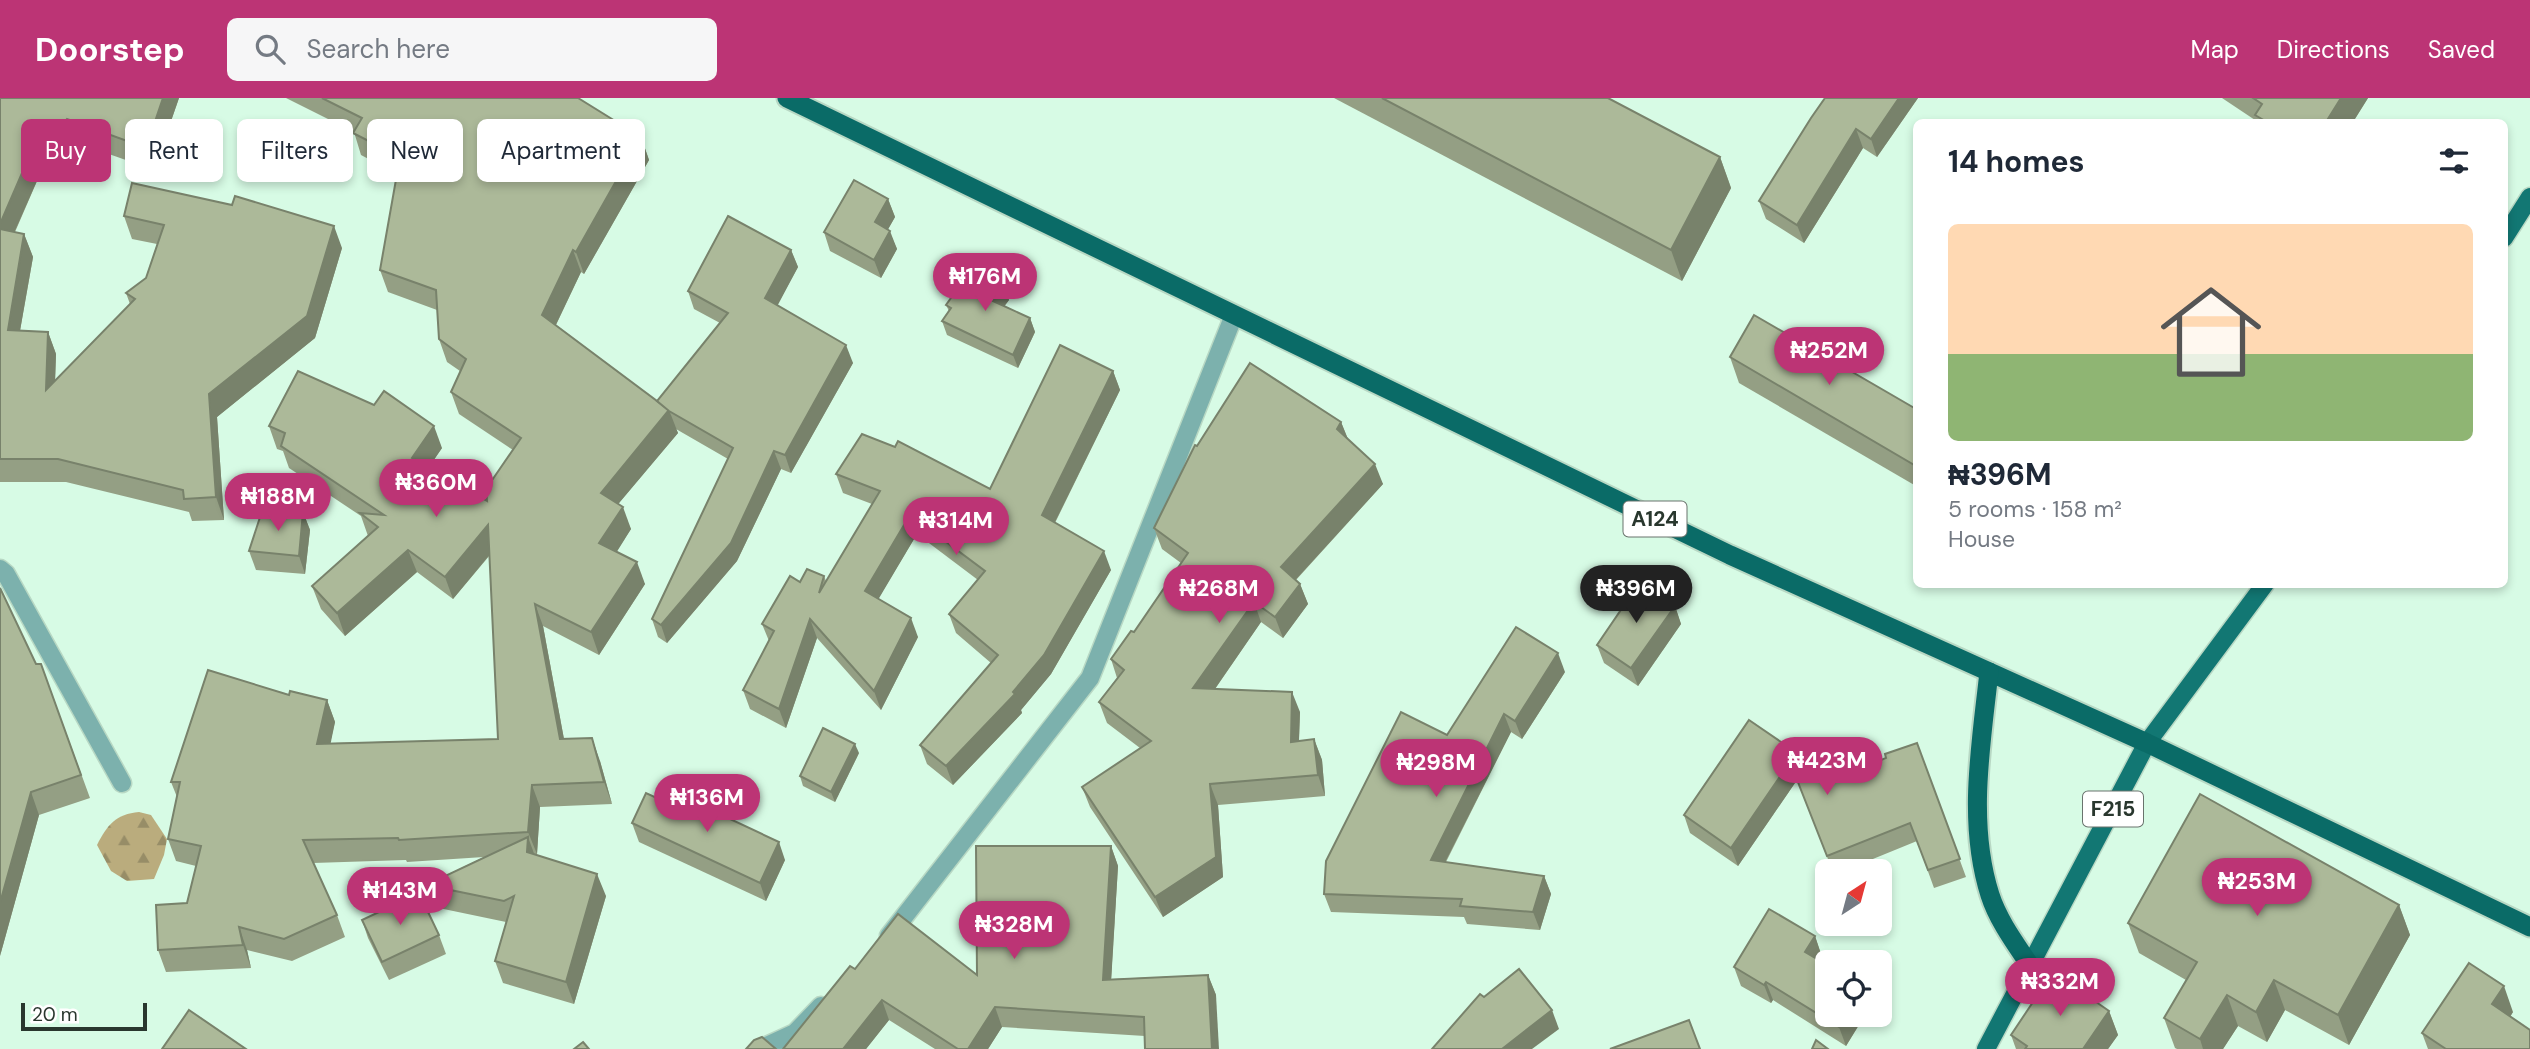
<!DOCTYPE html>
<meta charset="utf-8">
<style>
:root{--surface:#fff;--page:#f6f6f7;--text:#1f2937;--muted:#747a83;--accent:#bc3475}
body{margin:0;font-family:"DM Sans",sans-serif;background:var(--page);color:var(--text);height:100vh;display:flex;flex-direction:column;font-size:26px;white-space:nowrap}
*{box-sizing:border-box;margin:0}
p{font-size:23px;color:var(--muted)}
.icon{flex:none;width:38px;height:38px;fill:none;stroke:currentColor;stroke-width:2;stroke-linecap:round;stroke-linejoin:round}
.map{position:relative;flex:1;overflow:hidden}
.side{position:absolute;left:1913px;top:21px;width:595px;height:469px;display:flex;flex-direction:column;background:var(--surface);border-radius:10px;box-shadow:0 4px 10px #0003}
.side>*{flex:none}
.guide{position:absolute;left:21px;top:21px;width:665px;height:63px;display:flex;gap:14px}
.needle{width:46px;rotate:36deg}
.tools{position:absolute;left:1815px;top:761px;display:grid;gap:14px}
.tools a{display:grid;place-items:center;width:77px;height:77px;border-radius:10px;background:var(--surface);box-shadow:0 4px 10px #0003;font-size:35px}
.scale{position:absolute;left:21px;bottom:18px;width:126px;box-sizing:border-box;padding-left:7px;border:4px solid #29372e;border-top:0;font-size:19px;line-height:24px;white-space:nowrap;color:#29372e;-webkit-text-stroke:5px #fff;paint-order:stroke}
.price{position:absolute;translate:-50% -60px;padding:0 16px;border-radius:24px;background:var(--accent);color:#fff;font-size:23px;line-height:46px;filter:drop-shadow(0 2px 4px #0008)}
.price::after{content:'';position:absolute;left:50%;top:42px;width:21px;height:16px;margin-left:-10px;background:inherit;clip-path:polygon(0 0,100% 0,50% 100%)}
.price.selected{background:#222;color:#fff}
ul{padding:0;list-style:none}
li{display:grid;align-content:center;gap:14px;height:371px;padding:0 35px}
li span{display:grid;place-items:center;height:217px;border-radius:10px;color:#555}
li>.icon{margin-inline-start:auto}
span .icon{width:126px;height:126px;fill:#fffc;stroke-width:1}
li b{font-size:30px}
h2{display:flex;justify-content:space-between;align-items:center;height:84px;padding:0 35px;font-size:30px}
.tag{padding:0 24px;border-radius:10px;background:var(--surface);box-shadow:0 4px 10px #0003;font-size:24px;line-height:63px}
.tag.selected{background:var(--accent);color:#fff}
header{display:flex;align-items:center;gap:42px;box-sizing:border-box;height:98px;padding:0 35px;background:var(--accent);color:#fff}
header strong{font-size:33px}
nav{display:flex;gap:38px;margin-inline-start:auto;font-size:24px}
.search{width:490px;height:63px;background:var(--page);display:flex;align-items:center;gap:18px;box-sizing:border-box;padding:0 24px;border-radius:10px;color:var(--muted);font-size:26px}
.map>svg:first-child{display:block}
.forest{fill:url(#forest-firs)}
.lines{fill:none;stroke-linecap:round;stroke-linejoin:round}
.minor-casing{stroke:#b8d8c4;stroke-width:21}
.primary-casing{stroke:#b8d8c4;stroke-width:21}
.trunk-casing{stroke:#b8d8c4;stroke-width:23}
.minor{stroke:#7cb1ad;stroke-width:18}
.primary{stroke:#127773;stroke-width:18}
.trunk{stroke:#0a6b67;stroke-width:19}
.wall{fill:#949f84}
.shaded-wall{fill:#78826b}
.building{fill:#acb999;stroke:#78826b;stroke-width:2}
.labels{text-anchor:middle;stroke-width:5;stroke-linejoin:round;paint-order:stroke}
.shield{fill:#fff;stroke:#69736d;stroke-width:2}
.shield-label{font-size:21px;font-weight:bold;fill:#29372e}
</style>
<header>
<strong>Doorstep</strong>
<div class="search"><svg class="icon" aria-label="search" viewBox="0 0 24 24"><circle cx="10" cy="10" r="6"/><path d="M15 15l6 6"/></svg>Search here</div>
<nav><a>Map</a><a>Directions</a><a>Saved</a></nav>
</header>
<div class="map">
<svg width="2530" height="951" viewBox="0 0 2530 951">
<defs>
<pattern id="forest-firs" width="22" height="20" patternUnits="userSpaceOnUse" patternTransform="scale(1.75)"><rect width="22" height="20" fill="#baac7d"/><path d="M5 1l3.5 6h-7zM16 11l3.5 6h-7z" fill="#978d67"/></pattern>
</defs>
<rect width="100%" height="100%" fill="#d7fbe5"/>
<path class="forest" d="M139 714 151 717 167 741 164 757 154 781 127 783 111 773 97 747C107 727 116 716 139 714Z"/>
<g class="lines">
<defs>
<g id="minor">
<path d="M0 471 6 476 122 685"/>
<path d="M889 838 1090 580 1234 217"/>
<path d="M760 951 795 935 821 908"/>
</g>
<g id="primary">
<path d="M2504 140 2530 99"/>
<path d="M1986 951 2147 645 2265 486"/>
</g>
<g id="trunk">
<path d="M787 0 1730 457 2147 645 2530 829"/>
<path d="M1989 574C1981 647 1967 725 1990 797 1998 822 2015 845 2029 866"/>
</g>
</defs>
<use href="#minor" class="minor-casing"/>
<use href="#primary" class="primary-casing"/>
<use href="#trunk" class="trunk-casing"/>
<use href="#minor" class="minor"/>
<use href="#primary" class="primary"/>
<use href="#trunk" class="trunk"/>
</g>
<g class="wall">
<path d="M0 0H179L154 72 75 44 60 66 47 60 15 134 24 136 33 159 20 233 48 234 56 256 55 282 130 206 126 195 146 180 157 146 132 141 124 118 342 150 315 240 217 319 224 422 192 423 189 414 66 384H0Z"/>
<path d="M286 0H578L641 39 649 62 584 176 581 174 556 227 657 303 720 225 694 211 688 193 791 152 798 169 777 207 853 265 791 375 781 371 737 463 667 545 658 539 652 521 728 361 676 331 678 335 618 406 631 431 616 454 645 486 599 557 543 528 564 641 600 663 612 706 540 709 537 756 534 757 606 798 574 906 503 885 495 863 506 824 434 809 426 787 484 759 407 764 406 762 313 765 337 817 345 839 292 863 247 852 251 870 166 874 158 852 187 805 196 768 176 763 168 741 177 699 171 684 289 597 327 602 335 624 330 645 498 641 490 457 453 501 417 474 345 538 321 511 312 488 368 438 361 418 289 370 283 353 277 351 269 328 442 350 429 369 487 403 513 352 459 316 451 294 460 273 447 264 439 241 437 212 388 194 380 172 397 76 361 57 354 34Z"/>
<path d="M1334 0H1608L1720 59 1731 90 1682 183Z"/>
<path d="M1825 0H1918L1877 59 1863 50 1804 145 1766 121 1759 103Z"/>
<path d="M2222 0H2368L2353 24H2258Z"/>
<path d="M888 101 895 119 888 131 897 151 881 180 830 153 824 134Z"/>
<path d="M1004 188 1009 202 1004 208 1030 220 1035 234 1018 270 947 237 942 223 949 213 946 207Z"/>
<path d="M1730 259 1916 311V388L1739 285Z"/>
<path d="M1113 273 1120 292 1055 425 1111 472 1051 576 1021 612 1022 615 953 687 927 666 920 647 991 565 956 535 949 516 978 482 917 436 878 501 918 539 881 612 817 540 786 630 750 611 743 592 769 543 762 526 824 478 826 483 872 406 843 395 836 376 990 391Z"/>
<path d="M1341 324 1348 341 1383 386 1296 482 1300 486 1308 506 1283 540 1261 524 1215 591 1300 614 1299 643 1314 641 1322 662 1325 698 1218 707 1223 779 1163 819 1090 709 1082 689 1140 650 1107 625 1099 604 1117 580 1111 561 1134 534 1181 465 1162 451 1154 430 1197 348Z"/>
<path d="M303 414 310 432 305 476 256 472 249 453Z"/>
<path d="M1675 508 1681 526 1638 588 1604 565 1597 547Z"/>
<path d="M36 566H41L90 700 39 717 0 858Z"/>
<path d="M1565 574 1522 641 1511 634 1446 764 1544 778 1551 796 1540 832 1467 826 1464 819 1331 814 1324 796 1447 637Z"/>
<path d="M1749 622 1835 681 1886 660 1917 645 1966 779 1934 790 1917 743 1841 774H1833L1797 682 1738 768 1690 735 1684 717Z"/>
<path d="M859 655 835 704 803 688 800 678Z"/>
<path d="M632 725 785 762 766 803 639 744Z"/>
<path d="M1111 748 1118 768 1111 881 1208 877 1216 897 1145 938 1002 929 988 951H935L889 922 866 951H783L855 871 977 877Z"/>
<path d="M2399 807 2410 837 2349 947 2285 912 2267 944 2238 928 2223 951H2177L2175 950 2164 920 2186 882 2139 855 2128 825Z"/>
<path d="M362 822 439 837 446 856 389 882 368 840Z"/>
<path d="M1815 838 1821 856 1818 861 1865 917 1846 948 1773 902 1771 905 1741 888 1734 869Z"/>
<path d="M2109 913 2118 937 2108 951H2016L2011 937Z"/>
<path d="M2513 914 2510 919 2530 951H2428L2422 935Z"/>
</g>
<g class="shaded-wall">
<path d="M163 0H179L154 72 146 50Z"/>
<path d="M1899 0H1918L1877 59 1871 41Z"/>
<path d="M2341 0H2368L2353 24H2326Z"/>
<path d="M67 21 75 44 60 66 52 44Z"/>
<path d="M1856 31 1863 50 1804 145 1797 127Z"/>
<path d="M38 38 47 60 6 153 0 135V126Z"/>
<path d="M641 39 649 62 584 176 576 154Z"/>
<path d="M1720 59 1731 90 1682 183 1671 152Z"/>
<path d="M888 101 895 119 882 142 875 124Z"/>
<path d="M334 128 342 150 315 240 217 319 224 422 216 399 209 296Z"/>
<path d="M890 133 897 151 881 180 874 162Z"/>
<path d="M24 136 33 159 16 255 8 232Z"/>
<path d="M573 152 581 174 550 239 542 217Z"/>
<path d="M791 152 798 169 772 218 765 200Z"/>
<path d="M1004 188 1009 202 998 217 993 203Z"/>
<path d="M1030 220 1035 234 1018 270 1013 257Z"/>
<path d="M48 234 56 256 54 314 46 292Z"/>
<path d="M846 247 853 265 791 375 785 357Z"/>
<path d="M1113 273 1120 292 1049 436 1042 417Z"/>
<path d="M669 312 678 335 609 417 601 395Z"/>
<path d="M1341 324 1349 344 1337 331Z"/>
<path d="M434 328 442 350 420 382 412 360Z"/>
<path d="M774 353 781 371 737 463 667 545 661 527Z"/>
<path d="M1375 366 1383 386 1288 490 1281 469Z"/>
<path d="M623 409 631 431 608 468 599 445Z"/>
<path d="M303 414 310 432 305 476 299 458Z"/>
<path d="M910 417 917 436 872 512 865 493Z"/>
<path d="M488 427 496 449 453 501 445 479Z"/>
<path d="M408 452 417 474 345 538 337 515Z"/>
<path d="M1104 453 1111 472 1051 576 1021 612 1022 615 953 687 946 668 1013 594Z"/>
<path d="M637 464 645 486 599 557 591 534Z"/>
<path d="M1300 486 1308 506 1283 540 1275 519Z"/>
<path d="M1254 504 1261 524 1201 611 1193 590Z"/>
<path d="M535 506 543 528 568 663 560 641Z"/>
<path d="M1675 508 1681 526 1638 588 1631 570Z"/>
<path d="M911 520 918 539 881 612 874 593Z"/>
<path d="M810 521 817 540 786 630 779 611Z"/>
<path d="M1558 555 1565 574 1522 641 1515 623Z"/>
<path d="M1292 594 1300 614 1298 664 1291 644Z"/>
<path d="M327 602 335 624 326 668 317 646Z"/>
<path d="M1504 616 1511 634 1437 780 1431 762Z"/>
<path d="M592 640 600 663 612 706 604 684Z"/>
<path d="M1314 641 1322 662 1325 698 1318 677Z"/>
<path d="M855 646 859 655 835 704 831 694Z"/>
<path d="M1790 664 1797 682 1738 768 1731 750Z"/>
<path d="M1210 686 1218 707 1223 779 1163 819 1155 799Z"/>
<path d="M532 687 540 709 537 756 528 734Z"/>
<path d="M31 694 39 717 0 858V805Z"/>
<path d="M528 739 536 761 527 754Z"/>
<path d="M779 744 785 762 766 803 760 785Z"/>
<path d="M1111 748 1118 768 1110 902 1103 882Z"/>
<path d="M597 776 606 798 574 906 566 884Z"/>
<path d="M1544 778 1551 796 1540 832 1533 814Z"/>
<path d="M2399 807 2410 837 2349 947 2338 917Z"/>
<path d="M239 829 247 852 251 870 243 847Z"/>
<path d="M1815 838 1821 856 1812 872 1805 854Z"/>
<path d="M1208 877 1216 897 1219 951H1212Z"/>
<path d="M2274 882 2285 912 2267 944 2256 914Z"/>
<path d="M1766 884 1773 902 1771 905 1764 887Z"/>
<path d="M2504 888 2513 914 2501 932 2492 906Z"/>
<path d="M2227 897 2238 928 2223 951H2203L2200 941Z"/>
<path d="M882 902 889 922 866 951H843Z"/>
<path d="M995 909 1002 929 988 951H968Z"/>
<path d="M1552 912 1559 931 1532 951H1502Z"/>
<path d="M2109 913 2118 937 2108 951H2083Z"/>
<path d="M1847 917H1865L1846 948 1839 929Z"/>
</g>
<g class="building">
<path d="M0 0H163L146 50 67 21 52 44 38 38 0 126Z"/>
<path d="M322 0H578L641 39 576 154 573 152 542 217 669 312 601 395 623 409 599 445 637 464 591 534 535 506 560 641 592 640 604 684 532 687 528 734 399 742 398 740 303 742 337 817 284 841 239 829 243 847 158 852 156 807 187 805 201 748 168 741 180 684H171L208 572 289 597 290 593 327 602 317 646 498 641 488 427 445 479 408 452 337 515 312 488 378 429 360 415 384 417 281 348 285 335 269 328 298 273 374 307 384 293 434 328 412 360 487 403 486 391 521 340 451 294 466 261 439 241 436 192 380 172 400 59 353 35 362 20Z"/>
<path d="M1382 0H1608L1720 59 1671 152Z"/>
<path d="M1825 0H1899L1871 41 1856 31 1797 127 1759 103 1811 20Z"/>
<path d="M2253 0H2341L2326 24H2267L2255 17 2262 6Z"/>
<path d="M854 82 888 101 875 124 890 133 874 162 824 134Z"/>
<path d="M132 85 232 107 235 98 334 128 307 218 209 296 216 399 184 401 183 392 58 361H0V131L24 136 8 232 48 234 46 292 135 201 126 195 146 180 164 127 124 118Z"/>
<path d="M728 118 791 152 765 200 846 247 785 357 774 353 731 445 661 527 652 521 733 350 669 313 657 303 728 215 688 193Z"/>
<path d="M974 168 1004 188 993 203 1030 220 1013 257 942 223 951 210 946 207Z"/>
<path d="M1754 217 1916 311V368L1730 259Z"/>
<path d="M1060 247 1113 273 1042 417 1104 453 1044 557 1013 594 1015 596 946 668 920 647 998 557 949 516 985 473 910 417 865 493 911 520 874 593 810 521 779 611 743 592 774 533 762 526 790 478 800 484 807 471 824 478 819 495 880 393 836 376 862 336 895 349 898 343 990 391Z"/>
<path d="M1250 265 1341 324 1337 331 1375 366 1281 469 1300 486 1275 519 1254 504 1193 590 1292 594 1291 644 1314 641 1318 677 1210 686 1216 759 1155 799 1082 689 1151 643 1099 604 1124 572 1111 561 1131 533 1134 534 1188 455 1154 430 1195 347 1197 348Z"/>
<path d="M263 410 303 414 299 458 249 453Z"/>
<path d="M1640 484 1675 508 1631 570 1597 547Z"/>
<path d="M0 490 36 566H41L81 677 31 694 0 805Z"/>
<path d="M1516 529 1558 555 1515 623 1504 616 1431 762 1544 778 1533 814 1460 808 1462 801 1324 796 1326 763 1401 614 1447 637Z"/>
<path d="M1749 622 1835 681 1886 660 1885 656 1917 645 1960 761 1928 772 1910 725 1827 758 1790 664 1731 750 1684 717Z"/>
<path d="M823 630 855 646 831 694 800 678Z"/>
<path d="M666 691 779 744 760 785 632 725 646 695 661 702Z"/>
<path d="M2200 696 2399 807 2338 917 2274 882 2256 914 2227 897 2200 941 2164 920 2197 864 2128 825Z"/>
<path d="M528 739 527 754 597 776 566 884 495 863 514 798 504 803 426 787Z"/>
<path d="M976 748H1111L1103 882 1208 877 1212 951H1145L1144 919 995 909 968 951H958L882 902 843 951H783L850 868 855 871 898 816 977 877Z"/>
<path d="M419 795 439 837 382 864 362 822Z"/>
<path d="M1769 811 1815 838 1805 854 1827 867V917H1847L1839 929 1766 884 1764 887 1734 869Z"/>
<path d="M2469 865 2504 888 2492 906 2530 932V951H2446L2422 935Z"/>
<path d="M1519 871 1552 912 1502 951H1432L1480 896 1484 899Z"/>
<path d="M2053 874 2109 913 2083 951H2025L2027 948 2011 937Z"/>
<path d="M189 912 246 951H162Z"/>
<path d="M1689 922 1700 951H1610Z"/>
<path d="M762 939 776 951H746L754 942Z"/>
<path d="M1816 942 1828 951H1812Z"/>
<path d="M583 944 589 951H574Z"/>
</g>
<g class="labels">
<g class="shield">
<rect x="1623.5" y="403.5" width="63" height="35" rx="5"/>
<rect x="2083" y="693.5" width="60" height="35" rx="5"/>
</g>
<g class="shield-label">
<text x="1655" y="428">A124</text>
<text x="2113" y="718">F215</text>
</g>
</g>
</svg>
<div class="tools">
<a><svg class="needle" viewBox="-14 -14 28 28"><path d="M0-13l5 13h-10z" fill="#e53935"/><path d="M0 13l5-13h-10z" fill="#747a83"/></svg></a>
<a><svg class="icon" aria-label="locate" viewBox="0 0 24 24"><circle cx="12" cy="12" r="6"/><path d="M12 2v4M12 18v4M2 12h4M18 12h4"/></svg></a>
</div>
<div class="scale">20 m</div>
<b class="price" style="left:985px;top:215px">₦176M</b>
<b class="price" style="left:1829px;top:289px">₦252M</b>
<b class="price" style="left:436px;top:421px">₦360M</b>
<b class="price" style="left:278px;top:435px">₦188M</b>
<b class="price" style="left:956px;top:459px">₦314M</b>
<b class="price" style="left:1219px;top:527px">₦268M</b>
<b class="price selected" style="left:1636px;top:527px">₦396M</b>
<b class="price" style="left:1827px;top:699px">₦423M</b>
<b class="price" style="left:1436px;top:701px">₦298M</b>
<b class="price" style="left:707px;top:736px">₦136M</b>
<b class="price" style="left:2257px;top:820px">₦253M</b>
<b class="price" style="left:400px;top:829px">₦143M</b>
<b class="price" style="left:1014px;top:863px">₦328M</b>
<b class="price" style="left:2060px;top:920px">₦332M</b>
<div class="guide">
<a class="tag selected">Buy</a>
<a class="tag">Rent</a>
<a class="tag">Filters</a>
<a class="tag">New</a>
<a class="tag">Apartment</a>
</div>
<section class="side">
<h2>14 homes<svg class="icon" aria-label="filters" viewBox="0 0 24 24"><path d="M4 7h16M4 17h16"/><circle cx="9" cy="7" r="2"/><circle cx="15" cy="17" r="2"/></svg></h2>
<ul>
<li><span style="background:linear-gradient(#ffd9b3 60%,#8fb573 0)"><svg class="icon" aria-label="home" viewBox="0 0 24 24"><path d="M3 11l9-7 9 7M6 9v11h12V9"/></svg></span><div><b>₦396M</b><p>5 rooms · 158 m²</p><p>House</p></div></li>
</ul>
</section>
</div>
